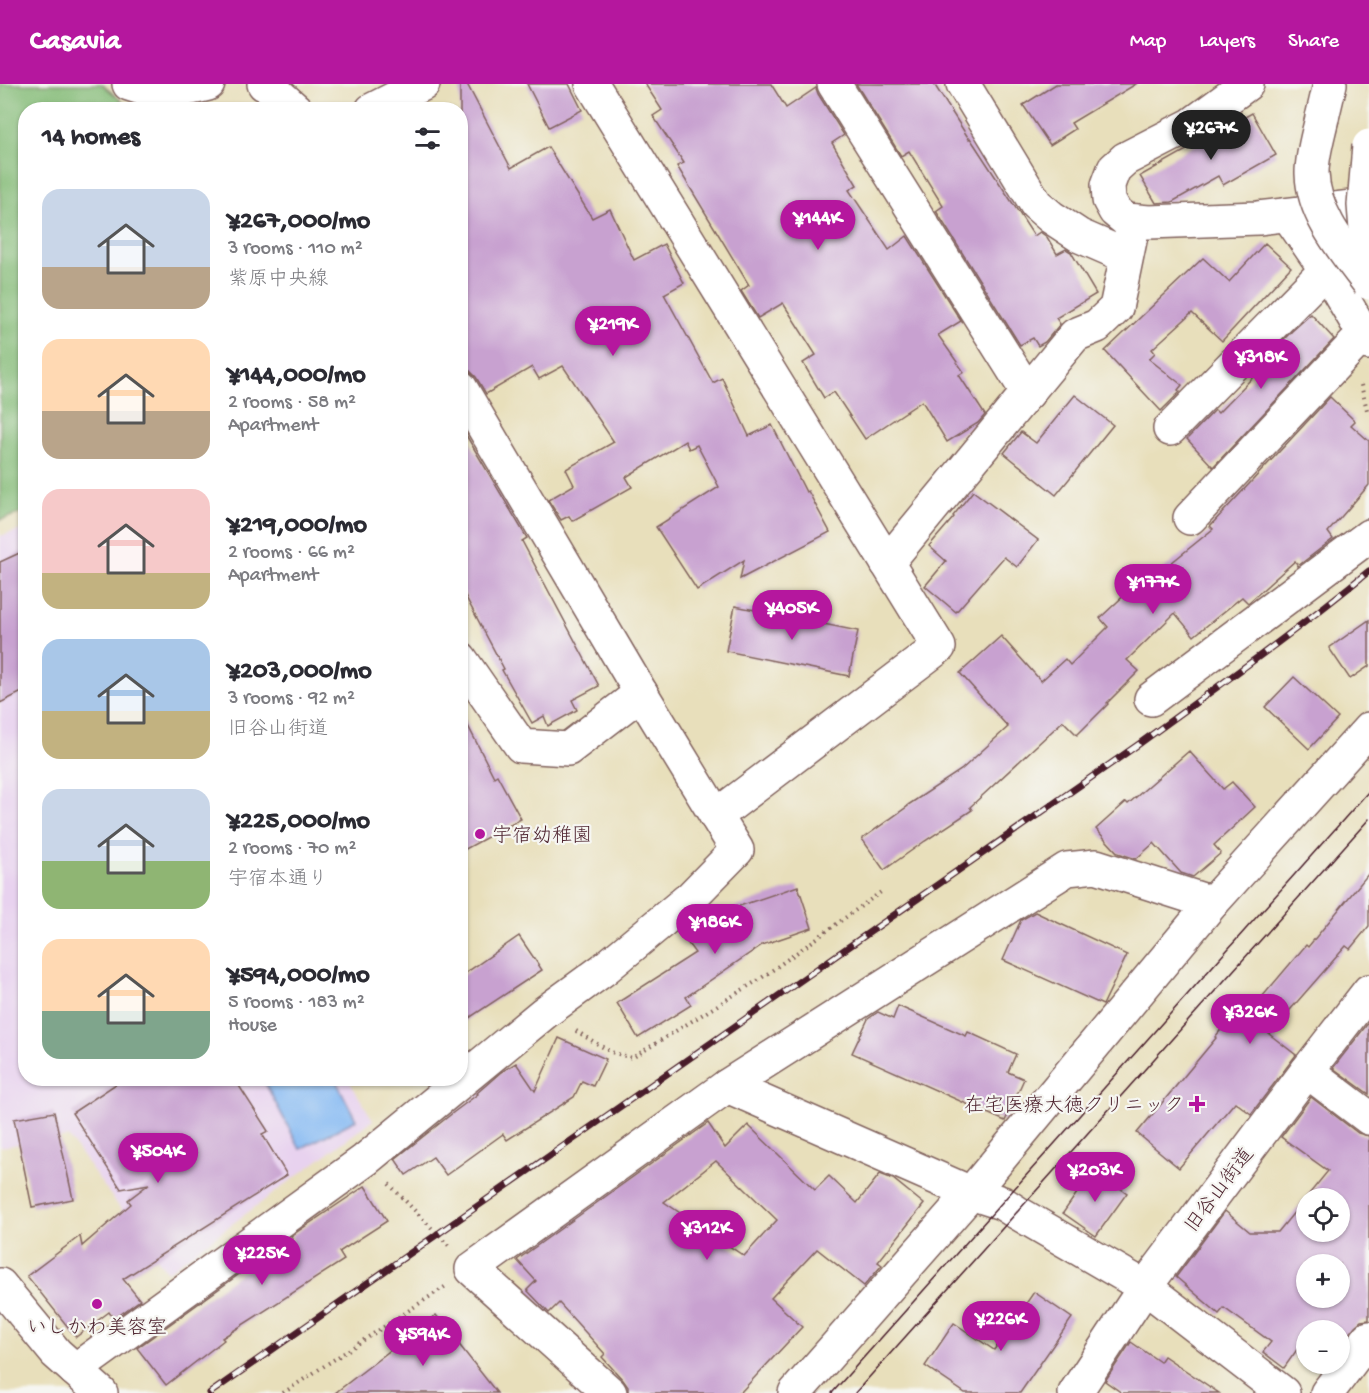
<!DOCTYPE html>
<meta charset="utf-8">
<style>
:root{--surface:#fff;--page:#f7f7f7;--text:#2b2b33;--muted:#7c7c81;--accent:#b5179e}
body{margin:0;font-family:"Gochi Hand","Klee One",sans-serif;background:var(--page);color:var(--text);height:100vh;display:flex;flex-direction:column;font-size:22px;white-space:nowrap}
*{box-sizing:border-box;margin:0}
p{font-size:20px;color:var(--muted)}
.icon{flex:none;width:33px;height:33px;fill:none;stroke:currentColor;stroke-width:2;stroke-linecap:round;stroke-linejoin:round}
.map{position:relative;flex:1;overflow:hidden}
.side{position:absolute;left:18px;top:18px;width:450px;height:984px;display:flex;flex-direction:column;background:var(--surface);border-radius:24px;box-shadow:0 2px 4px #0004}
.side>*{flex:none}
.buttons{position:absolute;left:1296px;top:1104px;display:grid;gap:12px}
.buttons a{display:grid;place-items:center;width:54px;height:54px;border-radius:50%;background:var(--surface);box-shadow:0 2px 4px #0004;font-size:30px}
.price{position:absolute;translate:-50% -51px;padding:0 14px;border-radius:21px;background:var(--accent);color:#fff;font-size:20px;line-height:39px;filter:drop-shadow(0 2px 3px #0008)}
.price::after{content:'';position:absolute;left:50%;top:36px;width:18px;height:14px;margin-left:-9px;background:inherit;clip-path:polygon(0 0,100% 0,50% 100%)}
.price.current{background:#222;color:#fff}
ul{padding:0;list-style:none}
li{display:flex;align-items:center;gap:18px;height:150px;padding:0 24px}
li span{display:grid;place-items:center;flex:none;width:168px;height:120px;border-radius:18px;color:#555}
li>.icon{margin-inline-start:auto}
span .icon{width:72px;height:72px;fill:#fffc;stroke-width:1}
li b{font-size:26px}
h2{display:flex;justify-content:space-between;align-items:center;height:72px;padding:0 24px;font-size:26px}
header{display:flex;align-items:center;gap:36px;box-sizing:border-box;height:84px;padding:0 30px;background:var(--accent);color:#fff}
header strong{font-size:28px}
nav{display:flex;gap:33px;margin-inline-start:auto;font-size:21px}
.map>svg:first-child{display:block}
.built{fill:#e8d2ef}
.forest{fill:#84bb77;stroke:#676d51;stroke-width:1.5}
.water{fill:#85b9f3;stroke:#686c8f;stroke-width:1.5}
.building{fill:#c8a1d0;fill-rule:evenodd}
.lines{fill:none;stroke-linecap:round;stroke-linejoin:round}
.minor-casing{stroke:#81625d;stroke-width:36}
.path{stroke:#81625d;stroke-width:4;stroke-dasharray:1.5 4.5;stroke-linecap:butt}
.minor{stroke:#fff;stroke-width:33}
.tram{stroke:#4a1f2b;stroke-width:1.5}
.rail-casing{stroke:#4a1f2b;stroke-width:7}
.rail{stroke:#f6f6f2;stroke-width:4.5;stroke-dasharray:14;stroke-linecap:butt}
.minor-bridge-casing{stroke:#81625d;stroke-width:36;stroke-linecap:butt}
.minor-bridge{stroke:#fff;stroke-width:33}
.poi-dot{fill:#b5179e;stroke:#f6f6f2;stroke-width:2}
.labels{text-anchor:middle;stroke-width:4.5;stroke-linejoin:round;paint-order:stroke}
.poi-label{font-size:20px;fill:#4a1f2b;stroke:#f6f6f2;text-anchor:start}
.street-label{font-size:20px;fill:#4a1f2b;stroke:#f6f6f2}
</style>
<header>
<strong>Casavia</strong>
<nav><a>Map</a><a>Layers</a><a>Share</a></nav>
</header>
<div class="map">
<svg width="1369" height="1309" viewBox="0 0 1369 1309">
<rect width="100%" height="100%" fill="#f6f6f2"/>
<filter id="ink" filterUnits="userSpaceOnUse"><feTurbulence type="fractalNoise" baseFrequency=".0167" numOctaves="2"/><feDisplacementMap in="SourceGraphic" scale="12" xChannelSelector="R" yChannelSelector="G"/><feConvolveMatrix kernelMatrix="1 2 1 2 8 2 1 2 1" color-interpolation-filters="sRGB"/></filter>
<filter id="wash" filterUnits="userSpaceOnUse"><feTurbulence type="fractalNoise" baseFrequency=".008" numOctaves="4" result="noise"/><feDisplacementMap in="SourceGraphic" scale="24" xChannelSelector="R" yChannelSelector="G"/><feGaussianBlur stdDeviation="1.35" result="paint"/><feColorMatrix in="noise" values="0 0 0 0 0 0 0 0 0 0 0 0 0 0 0 0 0 1.4 0 .05"/><feComposite in="paint" operator="in"/></filter>
<g filter="url(#wash)">
<rect width="100%" height="100%" fill="#e8dfbb"/>
<path class="built" d="M25 445 26 994 348 995 373 1036 167 1188 68 1053 0 1063V452Z"/>
<path class="forest" d="M0 0H102L131 25 26 26 25 428 0 436Z"/>
<path class="water" d="M263 995H335L356 1036 300 1065Z"/>
<g id="blocks">
<g class="building">
<path d="M460 0H467L511 84 548 63 592 134 610 125 634 176 664 160 684 199 664 210 713 299 722 294 749 352 772 341 806 408 808 407 830 448 740 495 744 476 697 506 656 443 719 403 697 361 689 365 685 357 626 393 632 403 572 437 569 432 561 436 548 416 574 401 566 385 614 358 563 282 539 295 532 283 486 310 476 293 470 287 460 284Z"/>
<path d="M527 0H569L582 26 549 43Z"/>
<path d="M645 0H771L786 24 816 4 818 10 844 51 832 59 857 101 849 106 889 166 907 152 961 237 938 251 964 288 959 291 985 331 978 339 947 358 922 317 865 355 834 308 824 314 803 279 816 271 783 219 758 234 741 207 749 201 677 82 684 79 653 32 662 26Z"/>
<path d="M856 0H934L969 55 970 54 1034 152 1040 148 1047 153 1057 170 1066 165 1071 168 1096 210 1056 234 1060 240 1045 258 1038 262 1033 254 1020 261 936 127 943 122 909 67 901 72Z"/>
<path d="M1056 0H1136L1071 39 1075 45 1050 61 1023 21Z"/>
<path d="M1252 29 1276 71 1223 101 1218 92 1172 118 1156 119 1140 92Z"/>
<path d="M1265 159 1291 183 1222 257 1192 229 1152 265 1155 269 1149 275 1182 301 1178 306 1180 308 1161 327 1105 267 1203 174 1229 198Z"/>
<path d="M1311 230 1334 255 1213 383 1187 355 1215 326 1218 329 1256 290 1253 287 1292 247Z"/>
<path d="M1075 311 1113 341 1056 411 1004 369 1021 348 1036 359Z"/>
<path d="M1330 313 1355 337 1351 341 1369 357V401L1328 448 1333 455 1298 482 1295 477 1248 519 1242 513 1194 552 1175 529 1127 576 1139 587 1107 619 1108 620 1077 651 1063 637 970 723 972 726 925 757 884 786 862 755 908 722V721L961 686 1008 643 960 589 1001 552 1041 597 1065 575 1070 581 1108 543 1100 534 1131 505 1135 508 1213 445 1210 442Z"/>
<path d="M460 341 527 454 522 457 599 602 572 616 577 626 548 642 544 632 532 639 502 586 504 585 460 502Z"/>
<path d="M973 407 1038 456 1017 483 1004 473 956 528 925 502 946 477 929 462 954 433 953 432Z"/>
<path d="M26 466V606L0 619V478Z"/>
<path d="M735 522 858 547 849 592 726 567Z"/>
<path d="M1369 536V582L1350 595 1329 564Z"/>
<path d="M1294 593 1338 634 1309 665 1265 623Z"/>
<path d="M460 626 494 693 497 691 521 735 460 768Z"/>
<path d="M1189 667 1223 705 1232 698 1255 723 1214 761 1221 769 1193 793 1181 789 1154 759 1136 775 1118 769 1096 745 1126 718 1128 720Z"/>
<path d="M1369 789V842L1350 865 1346 862 1269 950 1296 971 1251 1030 1235 1018 1179 1084 1137 1049 1216 954 1215 953 1238 925 1246 932 1306 861 1308 863Z"/>
<path d="M798 802 812 844 762 861 686 913 691 921 638 954 617 919 695 869 684 854 722 828Z"/>
<path d="M1035 828 1127 871 1103 921 1003 876 1021 836Z"/>
<path d="M519 852 542 886 460 940V893Z"/>
<path d="M898 922 966 952 968 948 1016 970 1008 988 1024 995 1005 1037 852 969 868 935 878 928 893 935Z"/>
<path d="M1369 938V1010L1333 984Z"/>
<path d="M559 954 606 975 593 1002 582 997 574 1013 507 1056 503 1050 446 1091 433 1073 406 1091 395 1075 454 1028 478 1010 477 1009 501 988 516 979 535 1007Z"/>
<path d="M125 994H234L268 1047 262 1050 287 1091 123 1195 140 1216 114 1235 109 1228 76 1253 27 1192 80 1152 82 1162 131 1120 128 1116 149 1100 121 1105 72 1029Z"/>
<path d="M1311 1013 1358 1049 1369 1052V1236L1361 1237 1355 1242 1342 1259 1340 1257V1246H1326L1317 1239 1311 1246H1306V1253L1284 1284 1263 1268 1271 1258 1224 1224 1219 1230 1176 1193 1225 1127 1250 1148H1278L1328 1087 1281 1053ZM1306 1114H1340V1148H1306ZM1306 1180H1340V1214H1306Z"/>
<path d="M54 1028 73 1115 32 1123 14 1035Z"/>
<path d="M708 1039 725 1064 748 1041 815 1106 829 1092 857 1119 880 1090 893 1095 924 1120 878 1178 882 1181 864 1202 817 1165 771 1214 802 1243 740 1309H628V1303L623 1296 602 1273 605 1270 559 1219 549 1229 527 1206 536 1197 517 1176ZM716 1077 777 1136 744 1172 664 1118Z"/>
<path d="M1093 1086 1127 1109 1096 1152 1063 1129Z"/>
<path d="M365 1102 387 1137 339 1168 344 1176 222 1254 224 1256 166 1301 137 1264 245 1186 293 1155 291 1152Z"/>
<path d="M1034 1208 1072 1234 1020 1309H965L925 1282 954 1239 994 1266Z"/>
<path d="M436 1231 497 1309H335Z"/>
<path d="M1131 1258 1160 1278 1164 1272 1219 1309H1122L1105 1297Z"/>
</g>
</g>
</g>
<g filter="url(#ink)">
<use href="#blocks" fill-opacity="0" stroke="#81625d" stroke-width="1.5"/>
<g class="lines">
<defs>
<g id="minor">
<path d="M129 0C159 11 178 8 208 0"/>
<path d="M264 0 269 2 296 26"/>
<path d="M592 0 939 563 716 732"/>
<path d="M834 0 1028 309"/>
<path d="M963 0 1036 120 1051 133 1080 152 1126 172"/>
<path d="M1247 0 1191 41 1125 75 1114 85 1108 101 1109 116 1115 127 1126 136 1149 138 1258 134 1369 121"/>
<path d="M372 26 423 0"/>
<path d="M1322 34 1330 0"/>
<path d="M1288 131 1326 186 1369 259"/>
<path d="M1170 345 1326 186"/>
<path d="M1190 434 1364 250"/>
<path d="M887 479 1075 251 1097 242 1116 224 1134 137"/>
<path d="M460 574 521 662 568 665 641 609"/>
<path d="M1151 615 1369 452"/>
<path d="M1212 819 1369 645"/>
<path d="M1307 987 1369 1034"/>
<path d="M727 1002 971 1109 1002 1119 1016 1128 1145 1203 1283 1309"/>
<path d="M0 1201 56 1269 101 1309"/>
<path d="M75 1286 365 1076 544 929 603 886 691 813 737 766 641 609 460 303"/>
<path d="M610 1309 472 1185 727 1002 1067 785 1096 782 1212 819 971 1109 795 1309"/>
<path d="M1075 1309 1145 1203 1307 987 1369 907"/>
<path d="M1327 1309 1369 1254"/>
</g>
</defs>
<use href="#minor" class="minor-casing"/>
<g class="path">
<path d="M1361 301 1367 326 1369 329"/>
<path d="M576 947 611 968 632 974 760 895 881 808"/>
<path d="M389 1100 450 1163"/>
<path d="M283 1309 446 1202"/>
</g>
<use href="#minor" class="minor"/>
<g class="tram">
<path d="M832 1309 1369 707"/>
<path d="M855 1309 1369 735"/>
</g>
<defs>
<path id="rail" d="M210 1309 1139 660C1217 603 1295 548 1369 487"/>
</defs>
<use href="#rail" class="rail-casing"/>
<use href="#rail" class="rail"/>
<defs>
<g id="minor-bridge">
<path d="M1322 34C1318 52 1312 71 1312 89 1313 131 1345 167 1369 199"/>
<path d="M1369 62 1364 121 1369 183"/>
</g>
</defs>
<use href="#minor-bridge" class="minor-bridge-casing"/>
<use href="#minor-bridge" class="minor-bridge"/>
</g>
</g>
<g class="poi-dot">
<circle cx="480" cy="750" r="6"/>
<path d="M1194 1011h6v6h6v6h-6v6h-6v-6h-6v-6h6z"/>
<circle cx="97" cy="1220" r="6"/>
</g>
<g class="labels">
<g class="poi-label">
<text x="492" y="757">宇宿幼稚園</text>
<text x="1184" y="1027" text-anchor="end">在宅医療大徳クリニック</text>
<text x="97" y="1249" text-anchor="middle">いしかわ美容室</text>
</g>
<g class="street-label">
<text transform="translate(1218 1105) rotate(-53)" y="7">旧谷山街道</text>
</g>
</g>
</svg>
<div class="buttons">
<a><svg class="icon" aria-label="locate" viewBox="0 0 24 24"><circle cx="12" cy="12" r="6"/><path d="M12 2v4M12 18v4M2 12h4M18 12h4"/></svg></a>
<a>+</a>
<a>−</a>
</div>
<b class="price current" style="left:1211px;top:77px">¥267K</b>
<b class="price" style="left:818px;top:167px">¥144K</b>
<b class="price" style="left:613px;top:273px">¥219K</b>
<b class="price" style="left:1261px;top:306px">¥318K</b>
<b class="price" style="left:1153px;top:531px">¥177K</b>
<b class="price" style="left:792px;top:557px">¥405K</b>
<b class="price" style="left:715px;top:871px">¥186K</b>
<b class="price" style="left:1250px;top:961px">¥326K</b>
<b class="price" style="left:158px;top:1100px">¥504K</b>
<b class="price" style="left:1095px;top:1119px">¥203K</b>
<b class="price" style="left:707px;top:1177px">¥312K</b>
<b class="price" style="left:262px;top:1202px">¥225K</b>
<b class="price" style="left:1001px;top:1268px">¥226K</b>
<b class="price" style="left:423px;top:1283px">¥594K</b>
<section class="side">
<h2>14 homes<svg class="icon" aria-label="filters" viewBox="0 0 24 24"><path d="M4 7h16M4 17h16"/><circle cx="9" cy="7" r="2"/><circle cx="15" cy="17" r="2"/></svg></h2>
<ul>
<li><span style="background:linear-gradient(#c9d6e8 65%,#b9a48a 0)"><svg class="icon" aria-label="home" viewBox="0 0 24 24"><path d="M3 11l9-7 9 7M6 9v11h12V9"/></svg></span><div><b>¥267,000/mo</b><p>3 rooms · 110 m²</p><p>紫原中央線</p></div></li>
<li><span style="background:linear-gradient(#ffd9b3 60%,#b9a48a 0)"><svg class="icon" aria-label="home" viewBox="0 0 24 24"><path d="M3 11l9-7 9 7M6 9v11h12V9"/></svg></span><div><b>¥144,000/mo</b><p>2 rooms · 58 m²</p><p>Apartment</p></div></li>
<li><span style="background:linear-gradient(#f6c9c9 70%,#c2b280 0)"><svg class="icon" aria-label="home" viewBox="0 0 24 24"><path d="M3 11l9-7 9 7M6 9v11h12V9"/></svg></span><div><b>¥219,000/mo</b><p>2 rooms · 66 m²</p><p>Apartment</p></div></li>
<li><span style="background:linear-gradient(#a9c7e8 60%,#c2b280 0)"><svg class="icon" aria-label="home" viewBox="0 0 24 24"><path d="M3 11l9-7 9 7M6 9v11h12V9"/></svg></span><div><b>¥203,000/mo</b><p>3 rooms · 92 m²</p><p>旧谷山街道</p></div></li>
<li><span style="background:linear-gradient(#c9d6e8 60%,#8fb573 0)"><svg class="icon" aria-label="home" viewBox="0 0 24 24"><path d="M3 11l9-7 9 7M6 9v11h12V9"/></svg></span><div><b>¥225,000/mo</b><p>2 rooms · 70 m²</p><p>宇宿本通り</p></div></li>
<li><span style="background:linear-gradient(#ffd9b3 60%,#7fa58c 0)"><svg class="icon" aria-label="home" viewBox="0 0 24 24"><path d="M3 11l9-7 9 7M6 9v11h12V9"/></svg></span><div><b>¥594,000/mo</b><p>5 rooms · 183 m²</p><p>House</p></div></li>
</ul>
</section>
</div>
